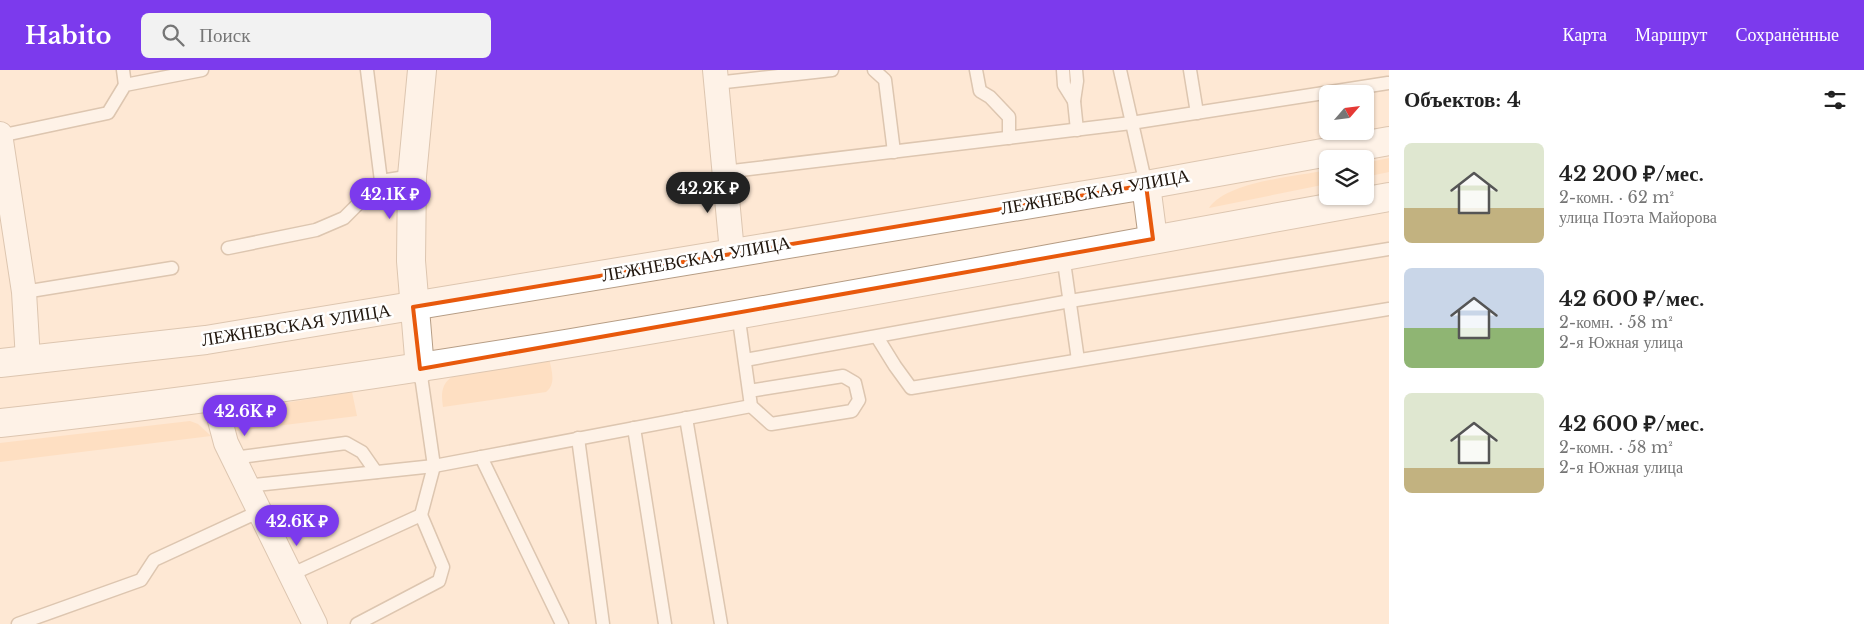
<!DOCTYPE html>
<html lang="ru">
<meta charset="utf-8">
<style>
:root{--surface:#fff;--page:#f2f2f2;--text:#222;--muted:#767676;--accent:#7c3aed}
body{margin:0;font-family:"Libre Baskerville",serif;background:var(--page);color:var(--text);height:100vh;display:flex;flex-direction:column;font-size:19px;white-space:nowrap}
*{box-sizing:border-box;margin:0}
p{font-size:16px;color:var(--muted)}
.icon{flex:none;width:28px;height:28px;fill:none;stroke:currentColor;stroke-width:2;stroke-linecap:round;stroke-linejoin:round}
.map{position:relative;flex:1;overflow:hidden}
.sheet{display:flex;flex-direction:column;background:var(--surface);width:475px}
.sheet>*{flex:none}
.needle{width:32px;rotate:62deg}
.fabs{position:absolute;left:1319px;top:15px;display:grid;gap:10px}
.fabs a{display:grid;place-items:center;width:55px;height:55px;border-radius:8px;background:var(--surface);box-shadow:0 1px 4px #0004;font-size:25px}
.price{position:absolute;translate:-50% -42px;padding:0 11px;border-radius:18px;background:var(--accent);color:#fff;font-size:16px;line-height:32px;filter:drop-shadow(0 1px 2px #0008)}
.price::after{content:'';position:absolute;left:50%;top:30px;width:15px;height:11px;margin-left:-8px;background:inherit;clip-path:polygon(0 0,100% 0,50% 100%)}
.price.on{background:#222;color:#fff}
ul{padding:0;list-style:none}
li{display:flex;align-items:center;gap:15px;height:125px;padding:0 15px}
li span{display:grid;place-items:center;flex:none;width:140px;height:100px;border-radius:8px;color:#555}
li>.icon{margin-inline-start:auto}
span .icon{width:60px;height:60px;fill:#fffc;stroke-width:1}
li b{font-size:21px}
h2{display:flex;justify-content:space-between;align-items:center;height:60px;padding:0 15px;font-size:21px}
header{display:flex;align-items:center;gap:30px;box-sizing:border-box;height:70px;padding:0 25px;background:var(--accent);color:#fff}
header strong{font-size:24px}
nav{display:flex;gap:28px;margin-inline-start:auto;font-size:18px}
.search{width:350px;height:45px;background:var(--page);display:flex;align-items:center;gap:12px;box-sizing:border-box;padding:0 18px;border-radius:8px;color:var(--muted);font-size:19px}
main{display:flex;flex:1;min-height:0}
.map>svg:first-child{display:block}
.green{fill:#fed5ad}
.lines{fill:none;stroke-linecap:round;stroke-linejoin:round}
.service-casing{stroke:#b69d85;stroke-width:15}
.minor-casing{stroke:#b69d85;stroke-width:26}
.secondary-casing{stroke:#b69d85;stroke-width:30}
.trunk-casing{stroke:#b69d85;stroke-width:30}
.service{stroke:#fff;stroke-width:12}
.minor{stroke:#fff;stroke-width:24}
.secondary{stroke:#fff;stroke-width:28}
.trunk{stroke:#fff;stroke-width:28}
.marked{fill:none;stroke:#e8590c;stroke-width:4;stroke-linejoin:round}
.labels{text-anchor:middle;stroke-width:5;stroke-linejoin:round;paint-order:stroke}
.street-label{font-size:18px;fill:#21170e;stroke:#fff}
</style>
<header>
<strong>Habito</strong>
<div class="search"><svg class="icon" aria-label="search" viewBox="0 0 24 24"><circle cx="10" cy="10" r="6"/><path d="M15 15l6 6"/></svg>Поиск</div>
<nav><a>Карта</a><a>Маршрут</a><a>Сохранённые</a></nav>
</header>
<main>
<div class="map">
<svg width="1389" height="554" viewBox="0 0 1389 554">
<rect width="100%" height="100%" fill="#fee8d4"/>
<g class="green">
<path d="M1389 88V102L1365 107V93Z"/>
<path d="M1327 100V114L1209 138C1228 111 1295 107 1327 100Z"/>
<path d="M549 287C551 300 557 313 546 322L443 337C441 324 441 314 453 306 461 300 534 290 549 287Z"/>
<path d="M352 322 357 346 228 362 229 342Z"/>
<path d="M190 351 198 354 211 366 0 392V373Z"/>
</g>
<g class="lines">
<defs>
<g id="service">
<path d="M123 0 125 15"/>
<path d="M367 0 381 111 412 106"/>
<path d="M874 0 885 10 894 82"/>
<path d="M976 0 980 21 990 27 1009 47V68"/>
<path d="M1063 0 1064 15 1074 31"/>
<path d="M1076 0 1077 11 1074 31 1077 60"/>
<path d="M1120 0 1146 115"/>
<path d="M1190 0 1197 43"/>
<path d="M716 13 832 0"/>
<path d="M0 66 108 43 125 15 202 0"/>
<path d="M724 102 1131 53 1388 13"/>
<path d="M228 178 316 160 344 148 381 111"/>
<path d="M1063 185 1078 290"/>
<path d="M24 222 172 198"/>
<path d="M738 243 751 336 771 354 852 341 859 330 855 313 843 306 749 321"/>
<path d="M877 267 895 296 911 318 1389 239"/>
<path d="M745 290 1070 231 1389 179"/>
<path d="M686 348 721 554"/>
<path d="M634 358 665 554"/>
<path d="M578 368 603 554"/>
<path d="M481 387 562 554"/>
<path d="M233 388 346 373 362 382 376 402"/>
<path d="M246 416 434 396 751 336"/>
<path d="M290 505 421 445 434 396 420 299"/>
<path d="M18 554 141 510 154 490 258 442"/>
<path d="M357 554 439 511 443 497 421 445"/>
</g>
<g id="minor">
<path d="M715 0 732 182"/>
<path d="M0 64 24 222 28 290"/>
<path d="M214 328 226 373 315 554"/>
</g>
<path id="secondary" d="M420 299 411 191 412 106 422 0"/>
<g id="trunk">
<path d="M1146 115 1153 169"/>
<path d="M0 293 206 270 1146 115 1389 71"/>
<path d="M0 353C466 302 927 210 1389 127"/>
</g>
</defs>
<use href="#service" class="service-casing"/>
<use href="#minor" class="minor-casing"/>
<use href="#secondary" class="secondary-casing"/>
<use href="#trunk" class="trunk-casing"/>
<use href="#service" class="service"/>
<use href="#minor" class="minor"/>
<use href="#secondary" class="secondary"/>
<use href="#trunk" class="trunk"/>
</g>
<path d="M0 0H1389V554H0ZM1146 115 1153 169 420 299 413 237Z" fill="#fee8d4" fill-opacity=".55" fill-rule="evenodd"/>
<path class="marked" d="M1146 115 1153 169 420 299 413 237Z"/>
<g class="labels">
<g class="street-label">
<text transform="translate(1095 122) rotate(-10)" y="6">ЛЕЖНЕВСКАЯ УЛИЦА</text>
<text transform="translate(696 189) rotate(-10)" y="6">ЛЕЖНЕВСКАЯ УЛИЦА</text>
<text transform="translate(296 255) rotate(-9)" y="6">ЛЕЖНЕВСКАЯ УЛИЦА</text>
</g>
</g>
</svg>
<div class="fabs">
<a><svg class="needle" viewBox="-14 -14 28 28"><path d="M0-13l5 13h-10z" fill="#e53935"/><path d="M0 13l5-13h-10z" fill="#767676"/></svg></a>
<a><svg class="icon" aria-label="layers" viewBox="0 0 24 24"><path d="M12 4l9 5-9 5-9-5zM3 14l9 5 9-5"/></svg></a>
</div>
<b class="price on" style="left:708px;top:144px">42.2K ₽</b>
<b class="price" style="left:390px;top:150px">42.1K ₽</b>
<b class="price" style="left:245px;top:367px">42.6K ₽</b>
<b class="price" style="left:297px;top:477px">42.6K ₽</b>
</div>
<section class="sheet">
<h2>Объектов: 4<svg class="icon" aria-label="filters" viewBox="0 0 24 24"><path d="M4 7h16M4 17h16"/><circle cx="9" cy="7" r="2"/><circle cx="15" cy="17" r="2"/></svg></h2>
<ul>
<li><span style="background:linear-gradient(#dfe7d0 65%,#c2b280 0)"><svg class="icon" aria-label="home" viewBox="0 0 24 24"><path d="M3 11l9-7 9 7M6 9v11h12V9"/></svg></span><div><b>42 200 ₽/мес.</b><p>2-комн. · 62 m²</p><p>улица Поэта Майорова</p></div></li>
<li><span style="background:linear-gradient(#c9d6e8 60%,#8fb573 0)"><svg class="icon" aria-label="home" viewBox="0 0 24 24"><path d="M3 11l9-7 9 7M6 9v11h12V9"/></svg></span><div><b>42 600 ₽/мес.</b><p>2-комн. · 58 m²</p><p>2-я Южная улица</p></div></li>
<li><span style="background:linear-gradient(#dfe7d0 75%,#c2b280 0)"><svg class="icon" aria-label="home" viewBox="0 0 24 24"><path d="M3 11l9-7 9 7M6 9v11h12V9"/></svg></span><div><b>42 600 ₽/мес.</b><p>2-комн. · 58 m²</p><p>2-я Южная улица</p></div></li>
</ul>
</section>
</main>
